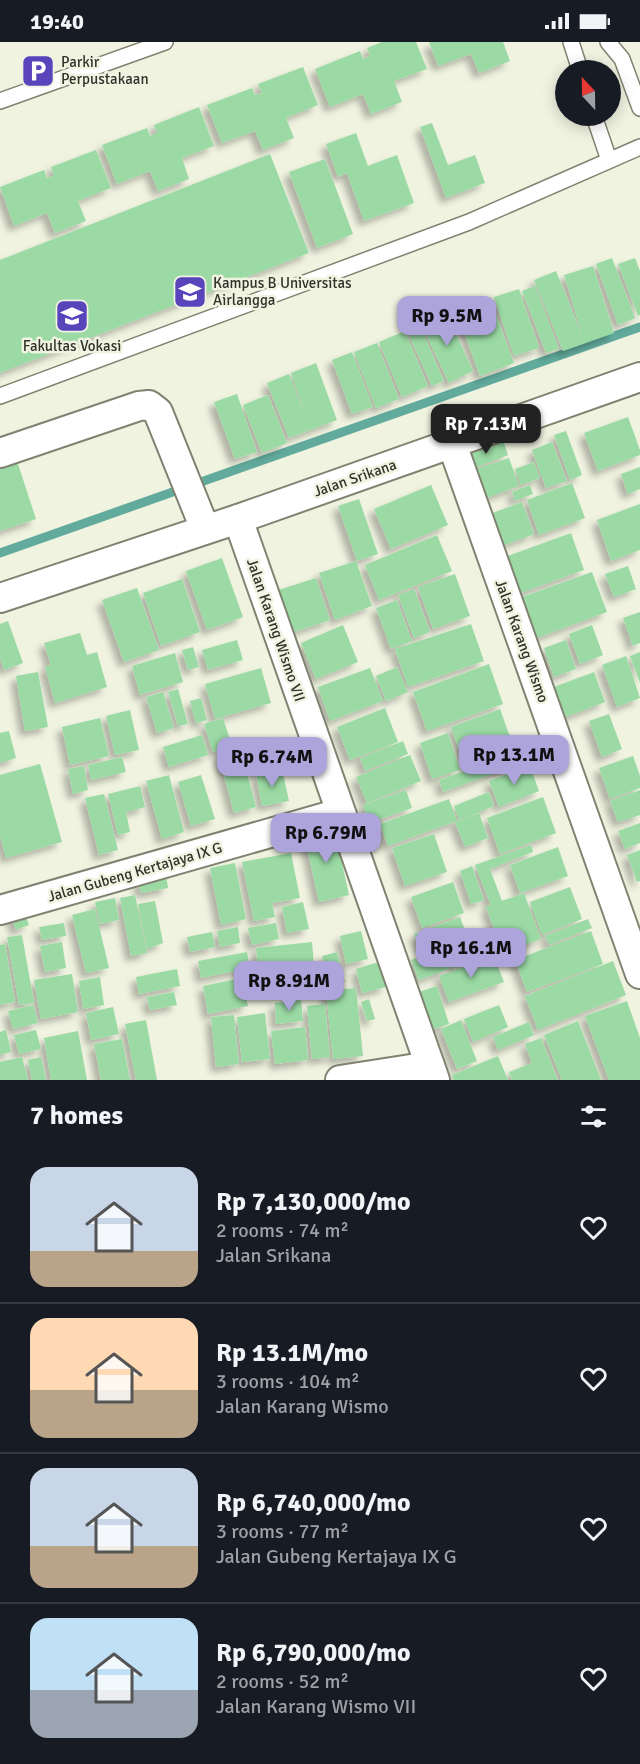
<!DOCTYPE html>
<meta charset="utf-8">
<style>
:root{--surface:#171b24;--page:#242831;--text:#f1f3f6;--muted:#9ea1a6;--line:#363941;--accent:#ada4dc}
body{margin:0;font-family:Signika,sans-serif;background:var(--page);color:var(--text);height:100vh;display:flex;flex-direction:column;font-size:22px;white-space:nowrap}
*{box-sizing:border-box;margin:0}
p{font-size:20px;color:var(--muted)}
.icon{flex:none;width:33px;height:33px;fill:none;stroke:currentColor;stroke-width:2;stroke-linecap:round;stroke-linejoin:round}
.map{position:relative;height:1038px;overflow:hidden}
.panel{display:flex;flex-direction:column;background:var(--surface);flex:1}
.panel>*{flex:none}
.needle{width:39px;rotate:338deg}
.fabs{position:absolute;left:555px;top:18px;display:grid;gap:12px}
.fabs a{display:grid;place-items:center;width:66px;height:66px;border-radius:50%;background:var(--surface);box-shadow:0 3px 15px #0003;font-size:30px}
.price{position:absolute;translate:-50% -51px;padding:0 14px;border-radius:12px;background:var(--accent);color:#111;font-size:20px;line-height:39px;filter:drop-shadow(0 2px 3px #0008)}
.price::after{content:'';position:absolute;left:50%;top:36px;width:18px;height:14px;margin-left:-9px;background:inherit;clip-path:polygon(0 0,100% 0,50% 100%)}
.price.current{background:#222;color:#fff}
ul{padding:0;list-style:none}
li{display:flex;align-items:center;gap:18px;height:150px;padding:0 30px}
li+li{border-top:2px solid var(--line)}
li span{display:grid;place-items:center;flex:none;width:168px;height:120px;border-radius:18px;color:#555}
li>.icon{margin-inline-start:auto}
span .icon{width:72px;height:72px;fill:#fffc;stroke-width:1}
li b{font-size:26px}
h2{display:flex;justify-content:space-between;align-items:center;height:72px;padding:0 30px;font-size:26px}
.status{display:flex;justify-content:space-between;align-items:center;height:42px;padding:0 30px;background:var(--surface);direction:ltr}
.status svg{height:16px;fill:currentColor}
.map>svg:first-child{display:block}
.lines{fill:none;stroke-linecap:round;stroke-linejoin:round}
.stream{stroke:#61aa9c;stroke-width:9}
.building{fill:#9bdaa4;filter:url(#shadow)}
.lane-casing{stroke:#808371;stroke-width:18}
.street-casing{stroke:#808371;stroke-width:32}
.lane{stroke:#fff;stroke-width:15}
.street{stroke:#fff;stroke-width:28}
.labels{text-anchor:middle;stroke-width:5;stroke-linejoin:round;paint-order:stroke}
.poi-label{font-size:15px;fill:#31322b;stroke:#f0f3e0;text-anchor:start}
.street-label{font-size:15px;fill:#31322b;stroke:#f0f3e0}
</style>
<div class="status"><b>19:40</b><svg viewBox="0 0 49 12"><path d="M0 12V9h3v3zM5 12V6h3v6zM10 12V3h3v9zM15 12V0h3v12zM26 1h20v11H26zM47 4h2v5h-2z"/></svg></div>
<div class="map">
<svg width="640" height="1038" viewBox="0 0 640 1038">
<defs>
<filter id="shadow"><feDropShadow dx="-5.5" dy="5.5" stdDeviation="3" flood-color="#0004"/></filter>
</defs>
<rect width="100%" height="100%" fill="#f0f3e0"/>
<g class="lines">
<path class="stream" d="M0 511 640 285"/>
</g>
<g class="building">
<path d="M382 0H416L427 27 394 39 402 60 371 72 363 52 330 65 315 27 360 9 363 17 370 14 367 6Z"/>
<path d="M429 0H503L510 19 479 31 471 12 438 24Z"/>
<path d="M303 25 318 63 286 76 294 96 263 108 255 89 222 101 207 63 252 46 255 53 262 51 258 42Z"/>
<path d="M199 65 214 104 182 116 189 137 158 149 150 129 117 142 102 103 147 86 150 94 157 91 154 83Z"/>
<path d="M432 81 448 123 475 113 485 141 446 156 420 85Z"/>
<path d="M356 91 368 124 397 113 414 161 364 179 347 131 338 135 326 102Z"/>
<path d="M96 108 111 146 78 159 86 179 55 191 47 171 14 184 0 145 44 128 47 136 54 134 51 125Z"/>
<path d="M270 112 309 211 0 331V218Z"/>
<path d="M325 117 353 192 317 206 289 130Z"/>
<path d="M612 216 635 276 618 283 596 222Z"/>
<path d="M635 216 640 229V273L638 274 618 222Z"/>
<path d="M593 224 614 291 563 309 534 238 556 229 583 295 564 233Z"/>
<path d="M535 244 559 307 546 311 522 249Z"/>
<path d="M519 247 539 306 514 314 494 255Z"/>
<path d="M491 259 514 321 480 334 457 271Z"/>
<path d="M446 270 473 329 449 341 421 282Z"/>
<path d="M420 284 444 339 432 344 407 289Z"/>
<path d="M405 289 428 344 402 355 379 300Z"/>
<path d="M377 301 399 357 376 366 354 310Z"/>
<path d="M352 310 373 365 352 372 332 318Z"/>
<path d="M316 321 337 378 289 396 267 341 289 332 308 380 291 331Z"/>
<path d="M237 352 257 410 235 417 214 360Z"/>
<path d="M268 353 287 401 262 411 243 363Z"/>
<path d="M628 375 640 408V413L598 429 584 391Z"/>
<path d="M566 389 582 433 570 438 554 393Z"/>
<path d="M503 398 508 413 469 428 463 413Z"/>
<path d="M552 400 567 439 546 446 532 408Z"/>
<path d="M509 416 519 444 486 456 476 427Z"/>
<path d="M17 419 36 477 0 489V425Z"/>
<path d="M534 420 540 436 521 443 515 427Z"/>
<path d="M640 425V447L628 452 621 432Z"/>
<path d="M572 441 585 476 539 493 527 458Z"/>
<path d="M431 443 448 483 391 507 374 467Z"/>
<path d="M530 443 533 452 515 459 512 450Z"/>
<path d="M359 457 378 512 357 519 338 464Z"/>
<path d="M522 460 534 492 502 504 490 472Z"/>
<path d="M640 462V508L611 519 597 478Z"/>
<path d="M571 491 584 528 518 552 505 515Z"/>
<path d="M437 493 452 529 379 558 365 523Z"/>
<path d="M222 516 243 575 207 588 186 529Z"/>
<path d="M356 519 372 564 335 578 319 531Z"/>
<path d="M628 524 636 547 614 555 605 532Z"/>
<path d="M592 530 607 570 526 600 511 559Z"/>
<path d="M455 532 470 574 433 587 418 545Z"/>
<path d="M316 536 330 578 286 593 272 550Z"/>
<path d="M182 537 200 590 161 604 143 551Z"/>
<path d="M137 546 159 608 124 620 102 558Z"/>
<path d="M414 547 430 590 414 596 398 553Z"/>
<path d="M397 558 412 599 391 607 376 566Z"/>
<path d="M640 570V601L633 604 623 576Z"/>
<path d="M8 579 23 621 4 628 0 616V582Z"/>
<path d="M471 582 484 619 408 645 395 607Z"/>
<path d="M343 583 358 620 316 637 301 601Z"/>
<path d="M592 583 603 613 580 622 569 592Z"/>
<path d="M80 591 87 613 97 610 107 645 55 661 45 625 51 623 44 601Z"/>
<path d="M237 598 243 618 208 628 202 608Z"/>
<path d="M566 598 576 627 554 635 544 606Z"/>
<path d="M193 605 199 625 188 628 182 608Z"/>
<path d="M640 610V641L630 614Z"/>
<path d="M175 611 183 640 140 653 132 624Z"/>
<path d="M626 614 640 656 617 665 602 623Z"/>
<path d="M489 622 503 662 427 689 413 650Z"/>
<path d="M397 625 408 650 386 659 376 634Z"/>
<path d="M261 626 271 661 215 677 205 642Z"/>
<path d="M370 626 383 659 330 679 318 645Z"/>
<path d="M38 630 48 685 25 689 16 634Z"/>
<path d="M594 630 605 660 566 675 554 645Z"/>
<path d="M178 647 188 682 178 684 168 650Z"/>
<path d="M163 650 174 686 157 691 146 655Z"/>
<path d="M201 656 207 678 196 681 190 659Z"/>
<path d="M385 666 398 700 350 718 337 685Z"/>
<path d="M500 667 514 706 465 724 451 685Z"/>
<path d="M130 668 139 708 115 713 106 674Z"/>
<path d="M609 672 622 707 602 715 589 679Z"/>
<path d="M100 676 109 714 70 723 62 685Z"/>
<path d="M223 676 232 704 213 710 204 682Z"/>
<path d="M9 689 16 716 0 721V691Z"/>
<path d="M448 691 460 728 432 737 420 701Z"/>
<path d="M202 693 208 713 169 725 163 705Z"/>
<path d="M280 695 288 717 255 728 247 706Z"/>
<path d="M403 699 408 712 365 729 360 716Z"/>
<path d="M240 705 256 765 234 771 218 712Z"/>
<path d="M410 713 421 739 367 761 356 735Z"/>
<path d="M510 713 514 724 443 750 439 738Z"/>
<path d="M633 714 640 734V746L610 757 599 726Z"/>
<path d="M122 715 126 730 91 738 88 723Z"/>
<path d="M40 722 62 800 6 816 0 794V733Z"/>
<path d="M84 724 88 748 73 752 68 727Z"/>
<path d="M530 724 539 749 499 765 489 739Z"/>
<path d="M282 727 289 759 262 764 256 732Z"/>
<path d="M169 733 184 790 162 797 146 739Z"/>
<path d="M201 733 215 777 191 784 178 740Z"/>
<path d="M140 744 145 765 126 770 130 790 118 793 108 752Z"/>
<path d="M406 748 412 766 369 781 363 763Z"/>
<path d="M640 748V773L618 780 610 759Z"/>
<path d="M489 750 494 764 459 778 454 764Z"/>
<path d="M104 752 118 808 99 813 85 756Z"/>
<path d="M543 755 556 791 500 812 487 776Z"/>
<path d="M449 757 457 779 388 804 380 782Z"/>
<path d="M479 771 488 796 465 805 455 780Z"/>
<path d="M640 781V801L625 807 618 789Z"/>
<path d="M334 785 349 853 319 860 304 792Z"/>
<path d="M434 792 447 830 405 844 392 806Z"/>
<path d="M531 803 533 810 490 827 502 859 524 851 541 897 503 911 486 865 491 863 475 823Z"/>
<path d="M558 805 568 834 520 851 510 823Z"/>
<path d="M640 808V839L637 840 627 813Z"/>
<path d="M291 811 300 856 272 861 275 875 254 879 242 820Z"/>
<path d="M235 821 246 877 221 883 210 826Z"/>
<path d="M472 824 484 858 471 862 460 829Z"/>
<path d="M166 833 168 846 141 851 138 838Z"/>
<path d="M453 840 464 871 422 886 411 855Z"/>
<path d="M570 845 582 877 542 893 530 860Z"/>
<path d="M135 853 147 911 131 914 120 856Z"/>
<path d="M115 856 119 878 100 882 95 860Z"/>
<path d="M155 859 163 901 147 907 138 862Z"/>
<path d="M303 860 309 887 287 891 282 865Z"/>
<path d="M23 867 29 883 16 888 10 872Z"/>
<path d="M95 867 109 926 86 931 72 873Z"/>
<path d="M460 875 466 891 420 907 414 892Z"/>
<path d="M588 877 592 886 549 903 545 894Z"/>
<path d="M64 881 66 894 42 898 39 885Z"/>
<path d="M276 881 279 897 252 903 248 886Z"/>
<path d="M238 885 240 901 220 905 217 889Z"/>
<path d="M492 887 501 909 453 927 445 905Z"/>
<path d="M361 889 368 917 346 922 340 894Z"/>
<path d="M591 889 603 922 527 950 515 918Z"/>
<path d="M212 890 215 905 190 910 187 895Z"/>
<path d="M22 893 34 961 19 963 7 895Z"/>
<path d="M62 900 66 926 45 930 40 904Z"/>
<path d="M312 900 314 922 258 928 256 906Z"/>
<path d="M5 902 15 960 0 963V903Z"/>
<path d="M441 907 449 927 419 938 411 918Z"/>
<path d="M247 910 250 926 201 936 198 919Z"/>
<path d="M337 910 345 940 329 944 322 914Z"/>
<path d="M494 914 504 940 449 960 439 934Z"/>
<path d="M613 919 626 953 538 988 525 954Z"/>
<path d="M379 920 386 945 362 951 356 927Z"/>
<path d="M177 927 180 944 139 952 136 935Z"/>
<path d="M72 932 78 970 41 977 34 938Z"/>
<path d="M100 935 104 963 83 967 79 939Z"/>
<path d="M242 936 248 964 208 972 203 944Z"/>
<path d="M437 944 449 982 431 988 419 950Z"/>
<path d="M356 946 363 1014 333 1017 326 949Z"/>
<path d="M174 950 177 963 150 968 147 955Z"/>
<path d="M369 957 375 977 367 979 361 960Z"/>
<path d="M301 958 303 979 276 982 275 961Z"/>
<path d="M627 959 640 996V1038H609L585 974Z"/>
<path d="M325 962 330 1015 312 1017 307 964Z"/>
<path d="M33 963 38 981 13 987 8 969Z"/>
<path d="M499 963 508 985 473 1000 464 977Z"/>
<path d="M113 965 119 992 91 998 86 971Z"/>
<path d="M265 971 270 1017 242 1020 237 975Z"/>
<path d="M234 973 239 1022 216 1025 211 975Z"/>
<path d="M146 978 157 1038H136L125 982Z"/>
<path d="M461 978 477 1019 457 1027 441 987Z"/>
<path d="M578 979 601 1038H562L544 993Z"/>
<path d="M529 980 534 993 498 1008 493 995Z"/>
<path d="M305 985 308 1018 275 1022 271 989Z"/>
<path d="M6 988 11 1010 0 1013V990Z"/>
<path d="M36 988 41 1007 19 1012 14 993Z"/>
<path d="M78 989 87 1038H51L44 996Z"/>
<path d="M541 996 558 1038H512L509 1030 532 1021 525 1002Z"/>
<path d="M122 997 130 1038H101L94 1002Z"/>
<path d="M498 1014 508 1038H454L452 1033Z"/>
<path d="M22 1015 28 1038H0V1020Z"/>
<path d="M41 1015 46 1038H32L28 1018Z"/>
</g>
<g class="lines">
<defs>
<g id="lane">
<path d="M571 0 580 28"/>
<path d="M608 0 622 17 640 66"/>
<path d="M0 59 165 0"/>
<path d="M594 74 609 118"/>
<path d="M0 354 469 180 640 105"/>
</g>
<g id="street">
<path d="M452 402 640 932"/>
<path d="M0 411 139 364 149 363 158 370 205 487"/>
<path d="M238 477 435 1038"/>
<path d="M0 556 238 477 640 335"/>
<path d="M0 868 340 771"/>
<path d="M340 1038 430 1024"/>
</g>
</defs>
<use href="#lane" class="lane-casing"/>
<use href="#street" class="street-casing"/>
<use href="#lane" class="lane"/>
<use href="#street" class="street"/>
</g>
<defs>
<symbol id="parking-square" viewBox="-11 -11 22 22"><rect x="-9" y="-9" width="18" height="18" rx="4" fill="#5944bc" stroke="#f0f3e0"/><path d="M-3.5-5.5H1a3.5 3.5 0 0 1 0 7H-1V5.5H-3.5ZM-1-3.4V-.6H.8a1.4 1.4 0 0 0 0-2.8Z" fill="#fff"/></symbol>
<symbol id="university-square" viewBox="-11 -11 22 22"><rect x="-9" y="-9" width="18" height="18" rx="4" fill="#5944bc" stroke="#f0f3e0"/><path d="M0-5L7-2L0 1L-7-2ZM-4 1L0 2.5L4 1V4Q0 6-4 4Z" fill="#fff"/></symbol>
</defs>
<g fill-rule="evenodd">
<use href="#parking-square" x="19" y="10" width="38" height="38"/>
<use href="#university-square" x="171" y="231" width="38" height="38"/>
<use href="#university-square" x="53" y="255" width="38" height="38"/>
</g>
<g class="labels">
<g class="poi-label">
<text x="61" y="25">Parkir<tspan x="61" dy="17">Perpustakaan</tspan></text>
<text x="213" y="246">Kampus B Universitas<tspan x="213" dy="17">Airlangga</tspan></text>
<text x="72" y="309" text-anchor="middle">Fakultas Vokasi</text>
</g>
<g class="street-label">
<text transform="translate(355 436) rotate(-19)" y="5">Jalan Srikana</text>
<text transform="translate(276 588) rotate(71)" y="5">Jalan Karang Wismo VII</text>
<text transform="translate(522 599) rotate(70)" y="5">Jalan Karang Wismo</text>
<text transform="translate(135 830) rotate(-16)" y="5">Jalan Gubeng Kertajaya IX G</text>
</g>
</g>
</svg>
<div class="fabs">
<a><svg class="needle" viewBox="-14 -14 28 28"><path d="M0-13l5 13h-10z" fill="#e53935"/><path d="M0 13l5-13h-10z" fill="#9ea1a6"/></svg></a>
</div>
<b class="price" style="left:447px;top:305px">Rp 9.5M</b>
<b class="price current" style="left:486px;top:413px">Rp 7.13M</b>
<b class="price" style="left:514px;top:744px">Rp 13.1M</b>
<b class="price" style="left:272px;top:746px">Rp 6.74M</b>
<b class="price" style="left:326px;top:822px">Rp 6.79M</b>
<b class="price" style="left:471px;top:937px">Rp 16.1M</b>
<b class="price" style="left:289px;top:970px">Rp 8.91M</b>
</div>
<section class="panel">
<h2>7 homes<svg class="icon" aria-label="filters" viewBox="0 0 24 24"><path d="M4 7h16M4 17h16"/><circle cx="9" cy="7" r="2"/><circle cx="15" cy="17" r="2"/></svg></h2>
<ul>
<li><span style="background:linear-gradient(#c9d6e8 70%,#b9a48a 0)"><svg class="icon" aria-label="home" viewBox="0 0 24 24"><path d="M3 11l9-7 9 7M6 9v11h12V9"/></svg></span><div><b>Rp 7,130,000/mo</b><p>2 rooms · 74 m²</p><p>Jalan Srikana</p></div><svg class="icon" aria-label="heart" viewBox="0 0 24 24"><path d="M12 20l-8-8c-3-5 5-10 8-4 3-6 11-1 8 4z"/></svg></li>
<li><span style="background:linear-gradient(#ffd9b3 60%,#b9a48a 0)"><svg class="icon" aria-label="home" viewBox="0 0 24 24"><path d="M3 11l9-7 9 7M6 9v11h12V9"/></svg></span><div><b>Rp 13.1M/mo</b><p>3 rooms · 104 m²</p><p>Jalan Karang Wismo</p></div><svg class="icon" aria-label="heart" viewBox="0 0 24 24"><path d="M12 20l-8-8c-3-5 5-10 8-4 3-6 11-1 8 4z"/></svg></li>
<li><span style="background:linear-gradient(#c9d6e8 65%,#b9a48a 0)"><svg class="icon" aria-label="home" viewBox="0 0 24 24"><path d="M3 11l9-7 9 7M6 9v11h12V9"/></svg></span><div><b>Rp 6,740,000/mo</b><p>3 rooms · 77 m²</p><p>Jalan Gubeng Kertajaya IX G</p></div><svg class="icon" aria-label="heart" viewBox="0 0 24 24"><path d="M12 20l-8-8c-3-5 5-10 8-4 3-6 11-1 8 4z"/></svg></li>
<li><span style="background:linear-gradient(#bfe0f5 60%,#9aa5b1 0)"><svg class="icon" aria-label="home" viewBox="0 0 24 24"><path d="M3 11l9-7 9 7M6 9v11h12V9"/></svg></span><div><b>Rp 6,790,000/mo</b><p>2 rooms · 52 m²</p><p>Jalan Karang Wismo VII</p></div><svg class="icon" aria-label="heart" viewBox="0 0 24 24"><path d="M12 20l-8-8c-3-5 5-10 8-4 3-6 11-1 8 4z"/></svg></li>
</ul>
</section>
